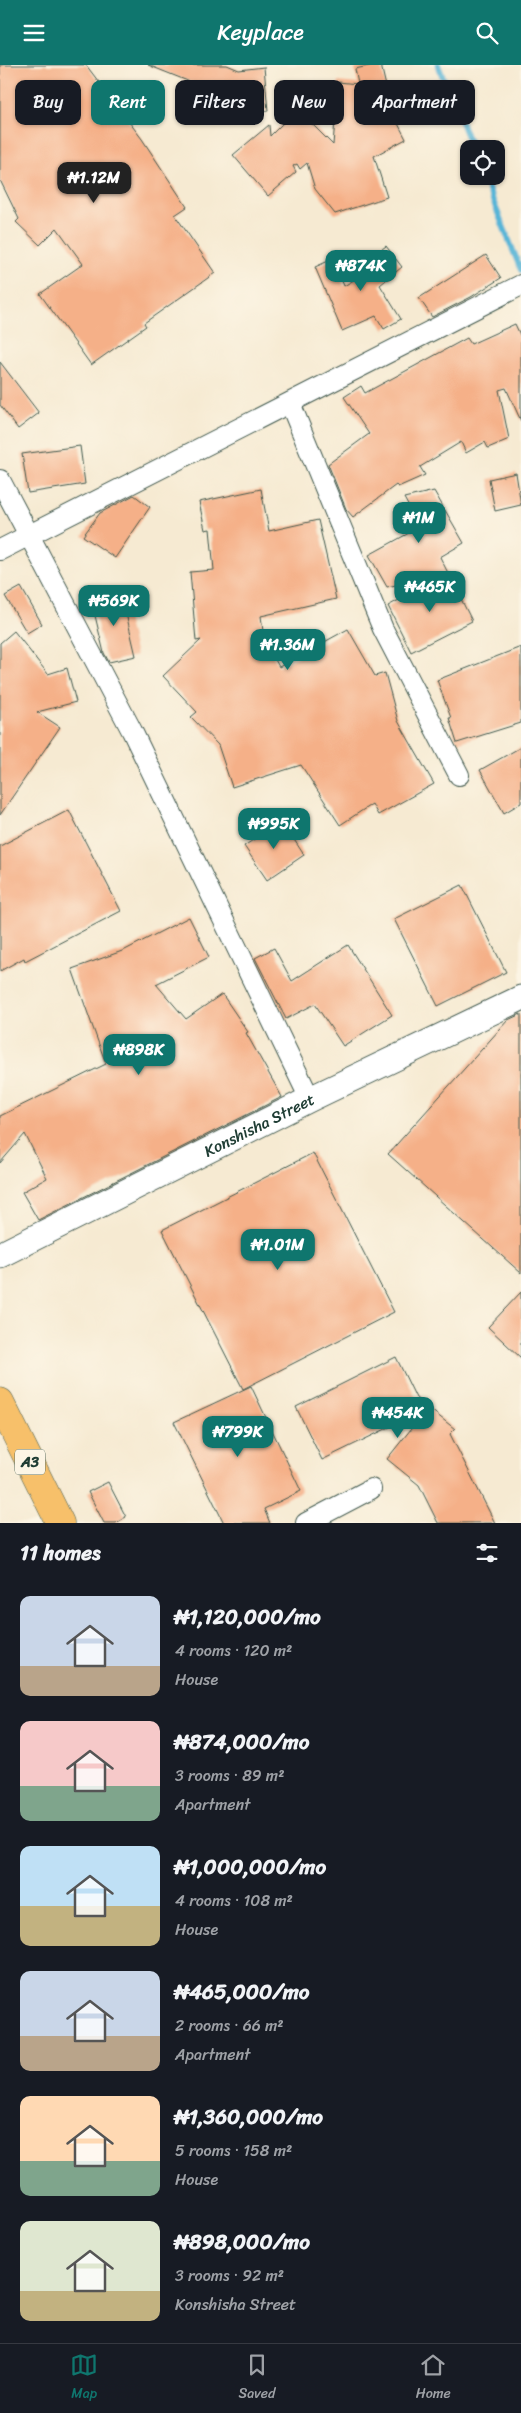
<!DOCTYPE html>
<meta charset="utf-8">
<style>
:root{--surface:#171b24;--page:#20242c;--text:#f1f3f6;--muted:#9ea1a6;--line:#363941;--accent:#0f766e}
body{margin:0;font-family:Sriracha,sans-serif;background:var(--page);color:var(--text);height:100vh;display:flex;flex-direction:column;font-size:19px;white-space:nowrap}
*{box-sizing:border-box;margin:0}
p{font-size:16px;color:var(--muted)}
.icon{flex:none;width:28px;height:28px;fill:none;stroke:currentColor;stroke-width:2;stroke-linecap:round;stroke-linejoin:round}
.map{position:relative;height:1458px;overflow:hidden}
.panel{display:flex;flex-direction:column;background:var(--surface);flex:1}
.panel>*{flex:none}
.guide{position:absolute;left:15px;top:15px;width:491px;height:45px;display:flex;gap:10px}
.controls{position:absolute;left:460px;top:75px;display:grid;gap:10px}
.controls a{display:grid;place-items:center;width:45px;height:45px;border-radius:10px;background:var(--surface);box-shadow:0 1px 4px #0004;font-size:25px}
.price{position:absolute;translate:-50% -42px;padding:0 11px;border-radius:10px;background:var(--accent);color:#fff;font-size:16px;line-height:32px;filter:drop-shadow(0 1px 2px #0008)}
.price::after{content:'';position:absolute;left:50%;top:30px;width:15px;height:11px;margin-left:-8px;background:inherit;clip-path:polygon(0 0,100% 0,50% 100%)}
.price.selected{background:#222;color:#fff}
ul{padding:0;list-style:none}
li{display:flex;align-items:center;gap:15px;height:125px;padding:0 20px}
li span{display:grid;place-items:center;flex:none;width:140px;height:100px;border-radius:10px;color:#555}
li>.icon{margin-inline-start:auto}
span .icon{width:60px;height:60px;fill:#fffc;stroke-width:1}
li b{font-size:21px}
h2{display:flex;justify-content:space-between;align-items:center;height:60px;padding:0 20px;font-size:21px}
.pill{padding:0 18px;border-radius:10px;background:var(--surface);box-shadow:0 1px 4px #0004;font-size:18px;line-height:45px}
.pill.selected{background:var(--accent);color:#fff}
header{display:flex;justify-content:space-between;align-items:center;height:65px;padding:0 20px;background:var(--accent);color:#fff;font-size:22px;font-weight:600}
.menu{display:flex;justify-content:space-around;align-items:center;height:70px;border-top:1px solid var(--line);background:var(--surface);font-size:14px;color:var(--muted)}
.menu a{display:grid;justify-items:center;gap:2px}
.menu .selected{color:var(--accent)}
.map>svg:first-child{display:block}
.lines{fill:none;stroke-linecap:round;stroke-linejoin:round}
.stream{stroke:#59b5d7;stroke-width:6}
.building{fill:#f5b088}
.minor-casing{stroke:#3f574c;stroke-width:22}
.tertiary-casing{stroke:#3f574c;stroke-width:27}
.trunk-casing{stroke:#3f574c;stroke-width:29}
.minor{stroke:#fff;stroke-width:20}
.tertiary{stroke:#fff;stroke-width:25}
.trunk{stroke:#f7c06b;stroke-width:28}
.labels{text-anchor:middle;stroke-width:4.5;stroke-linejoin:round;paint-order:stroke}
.shield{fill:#fcf5e5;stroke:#617469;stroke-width:1}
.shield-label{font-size:15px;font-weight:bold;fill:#1f3d34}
.street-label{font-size:16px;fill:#1f3d34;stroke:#fcf5e5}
</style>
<header><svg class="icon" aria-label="menu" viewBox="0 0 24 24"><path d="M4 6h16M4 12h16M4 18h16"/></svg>Keyplace<svg class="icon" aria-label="search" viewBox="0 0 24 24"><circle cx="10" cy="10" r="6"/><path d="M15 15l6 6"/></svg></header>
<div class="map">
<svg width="521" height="1458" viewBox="0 0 521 1458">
<rect width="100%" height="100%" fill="#fcf5e5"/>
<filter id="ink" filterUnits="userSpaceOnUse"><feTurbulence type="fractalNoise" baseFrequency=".02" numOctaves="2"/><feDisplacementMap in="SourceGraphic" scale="10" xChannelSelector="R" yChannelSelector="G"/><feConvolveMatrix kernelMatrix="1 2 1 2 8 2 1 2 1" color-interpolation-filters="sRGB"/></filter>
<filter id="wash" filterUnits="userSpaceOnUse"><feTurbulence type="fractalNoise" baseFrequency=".0096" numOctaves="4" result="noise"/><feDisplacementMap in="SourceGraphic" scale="20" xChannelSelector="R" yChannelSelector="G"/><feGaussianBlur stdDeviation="1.12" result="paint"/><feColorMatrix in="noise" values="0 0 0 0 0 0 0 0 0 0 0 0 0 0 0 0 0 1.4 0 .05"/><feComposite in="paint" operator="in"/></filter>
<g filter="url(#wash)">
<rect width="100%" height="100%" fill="#f6ead2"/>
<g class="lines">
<g class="stream">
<path d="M438 0 472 84"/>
<path d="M483 111 521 205"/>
</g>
</g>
<g id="blocks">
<g class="building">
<path d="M0 0H86L142 74 187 142 175 150 215 208 144 258 146 261 91 300 40 229 83 199 57 163 40 180 16 157 19 154 0 115Z"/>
<path d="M148 0H227L239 5 264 2 268 46 227 50 225 31Z"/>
<path d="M373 0H381L392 47 406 74 374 91 387 132 335 149 315 124 307 98 300 104 297 99 293 101 296 107 268 131 233 90 269 60 270 71 297 44 333 80 338 17 358 19 355 4Z"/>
<path d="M386 181 402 202 380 220 401 254 384 264 376 251 342 266 315 202 333 194 344 221 375 202 369 194Z"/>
<path d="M486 190 501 213 471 232 432 252 419 233Z"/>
<path d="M515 259 521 272V356L506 323 499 325 509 374 488 383 485 377 466 388 461 377 420 402 425 410 398 422 396 420 353 452 346 444 328 399 369 369 344 332 361 321 365 328 467 273 471 279Z"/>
<path d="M0 297 39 348 18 364 0 340Z"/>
<path d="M80 381 85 419 28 428 22 389Z"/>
<path d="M516 408 521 440 495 446 489 414Z"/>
<path d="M261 424 269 466 318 455 336 534 261 551 264 574 279 602 348 564 375 611 385 608 398 656 434 719 378 750 372 739 340 760 301 700 232 722 218 680 191 652 197 647 163 611 201 575 196 576 190 507 214 505 210 464 205 465 199 437Z"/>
<path d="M434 426 464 478 440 492 448 508 387 522 369 490 420 462 404 433Z"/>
<path d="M134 430 150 442 115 493 83 471 100 448Z"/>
<path d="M448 508 472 556 411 587 388 541Z"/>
<path d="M21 522 42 559 27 568 5 531Z"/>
<path d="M121 527 136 591 109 597 104 588 91 534Z"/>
<path d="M14 566 48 609 67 603 76 637 37 647 60 662 0 750V578Z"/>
<path d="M521 582V658L457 678 449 653H451L437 615Z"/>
<path d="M521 682V738L504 748 480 705Z"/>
<path d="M69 745 121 846 25 896 24 893 0 906V781Z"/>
<path d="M282 756 304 790 267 815 244 781Z"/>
<path d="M462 820 506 907 438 941 394 854Z"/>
<path d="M189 852 209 892 156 919 186 954 222 929 248 967 246 968 282 1032 38 1155 22 1127 47 1113 25 1069 0 1098V1051L106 999 72 904 125 885Z"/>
<path d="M348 880 392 950 343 981 315 939 286 954 255 893 274 883 292 916Z"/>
<path d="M521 949V1208L388 1089 508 955Z"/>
<path d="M313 1088 394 1247 243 1324 162 1165Z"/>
<path d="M521 1227V1293L488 1262Z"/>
<path d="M396 1292 416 1333 455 1364 450 1369 495 1458H438L419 1420 387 1394 427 1344 322 1395 296 1342Z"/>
<path d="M251 1321 301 1426 264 1444 270 1458H224L174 1357Z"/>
<path d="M108 1417 126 1452 116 1458H104L88 1427Z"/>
</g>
</g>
</g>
<g filter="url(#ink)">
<use href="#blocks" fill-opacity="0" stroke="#3f574c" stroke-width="1"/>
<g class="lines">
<defs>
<g id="minor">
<path d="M290 338 383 564 459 710"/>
<path d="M0 415 132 666 310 1034"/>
<path d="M0 485 521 220"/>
<path d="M306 1458 371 1424"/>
</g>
<g id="tertiary">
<path id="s1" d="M0 1190 310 1034 521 933"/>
</g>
<path id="trunk" d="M0 1337 60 1458"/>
</defs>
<use href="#minor" class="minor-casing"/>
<use href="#tertiary" class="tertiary-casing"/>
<use href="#trunk" class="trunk-casing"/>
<use href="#minor" class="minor"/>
<use href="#tertiary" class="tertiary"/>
<use href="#trunk" class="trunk"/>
</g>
</g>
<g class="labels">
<rect class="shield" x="15" y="1384.5" width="30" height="25" rx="4"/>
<g class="shield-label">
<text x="30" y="1402">A3</text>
</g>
<g class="street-label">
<text dy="6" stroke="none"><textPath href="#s1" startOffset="290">Konshisha Street</textPath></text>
</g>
</g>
</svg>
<div class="controls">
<a><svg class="icon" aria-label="locate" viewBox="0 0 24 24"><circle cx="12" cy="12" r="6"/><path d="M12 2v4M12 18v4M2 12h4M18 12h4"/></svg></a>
</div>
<b class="price selected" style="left:94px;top:139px">₦1.12M</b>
<b class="price" style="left:361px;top:227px">₦874K</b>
<b class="price" style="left:419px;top:479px">₦1M</b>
<b class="price" style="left:430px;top:548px">₦465K</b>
<b class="price" style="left:114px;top:562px">₦569K</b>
<b class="price" style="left:288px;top:606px">₦1.36M</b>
<b class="price" style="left:274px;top:785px">₦995K</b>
<b class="price" style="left:139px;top:1011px">₦898K</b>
<b class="price" style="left:278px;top:1206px">₦1.01M</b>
<b class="price" style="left:398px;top:1374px">₦454K</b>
<b class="price" style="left:238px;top:1393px">₦799K</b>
<div class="guide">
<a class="pill">Buy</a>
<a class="pill selected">Rent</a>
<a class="pill">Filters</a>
<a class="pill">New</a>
<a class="pill">Apartment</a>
</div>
</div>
<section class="panel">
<h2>11 homes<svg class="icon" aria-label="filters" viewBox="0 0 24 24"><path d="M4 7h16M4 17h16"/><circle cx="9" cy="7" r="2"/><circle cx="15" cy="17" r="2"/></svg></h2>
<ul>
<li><span style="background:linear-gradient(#c9d6e8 70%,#b9a48a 0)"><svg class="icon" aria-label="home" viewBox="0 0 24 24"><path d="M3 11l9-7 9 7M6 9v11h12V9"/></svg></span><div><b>₦1,120,000/mo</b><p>4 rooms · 120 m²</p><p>House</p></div></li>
<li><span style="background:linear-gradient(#f6c9c9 65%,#7fa58c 0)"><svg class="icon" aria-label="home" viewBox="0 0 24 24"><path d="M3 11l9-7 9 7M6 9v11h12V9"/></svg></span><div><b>₦874,000/mo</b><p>3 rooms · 89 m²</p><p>Apartment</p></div></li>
<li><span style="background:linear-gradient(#bfe0f5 60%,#c2b280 0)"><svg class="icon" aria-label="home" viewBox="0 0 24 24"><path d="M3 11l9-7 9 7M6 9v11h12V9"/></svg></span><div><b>₦1,000,000/mo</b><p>4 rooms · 108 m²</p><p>House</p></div></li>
<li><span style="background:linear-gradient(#c9d6e8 65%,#b9a48a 0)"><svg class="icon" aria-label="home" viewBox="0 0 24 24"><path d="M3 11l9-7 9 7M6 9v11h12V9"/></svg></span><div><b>₦465,000/mo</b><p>2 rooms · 66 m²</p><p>Apartment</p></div></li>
<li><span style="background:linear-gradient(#ffd9b3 65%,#7fa58c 0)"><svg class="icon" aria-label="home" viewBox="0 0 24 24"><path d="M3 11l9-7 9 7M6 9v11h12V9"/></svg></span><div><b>₦1,360,000/mo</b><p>5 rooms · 158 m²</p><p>House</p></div></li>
<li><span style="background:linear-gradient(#dfe7d0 70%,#c2b280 0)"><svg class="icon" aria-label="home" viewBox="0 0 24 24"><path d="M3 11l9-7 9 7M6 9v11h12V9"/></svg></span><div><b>₦898,000/mo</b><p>3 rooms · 92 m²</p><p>Konshisha Street</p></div></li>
</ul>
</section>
<nav class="menu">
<a class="selected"><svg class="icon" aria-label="map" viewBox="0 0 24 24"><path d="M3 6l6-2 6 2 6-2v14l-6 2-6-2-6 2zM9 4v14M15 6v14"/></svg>Map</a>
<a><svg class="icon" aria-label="saved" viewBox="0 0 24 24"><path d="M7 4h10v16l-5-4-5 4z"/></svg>Saved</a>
<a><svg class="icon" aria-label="home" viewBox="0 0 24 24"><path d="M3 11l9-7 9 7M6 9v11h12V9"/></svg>Home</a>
</nav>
